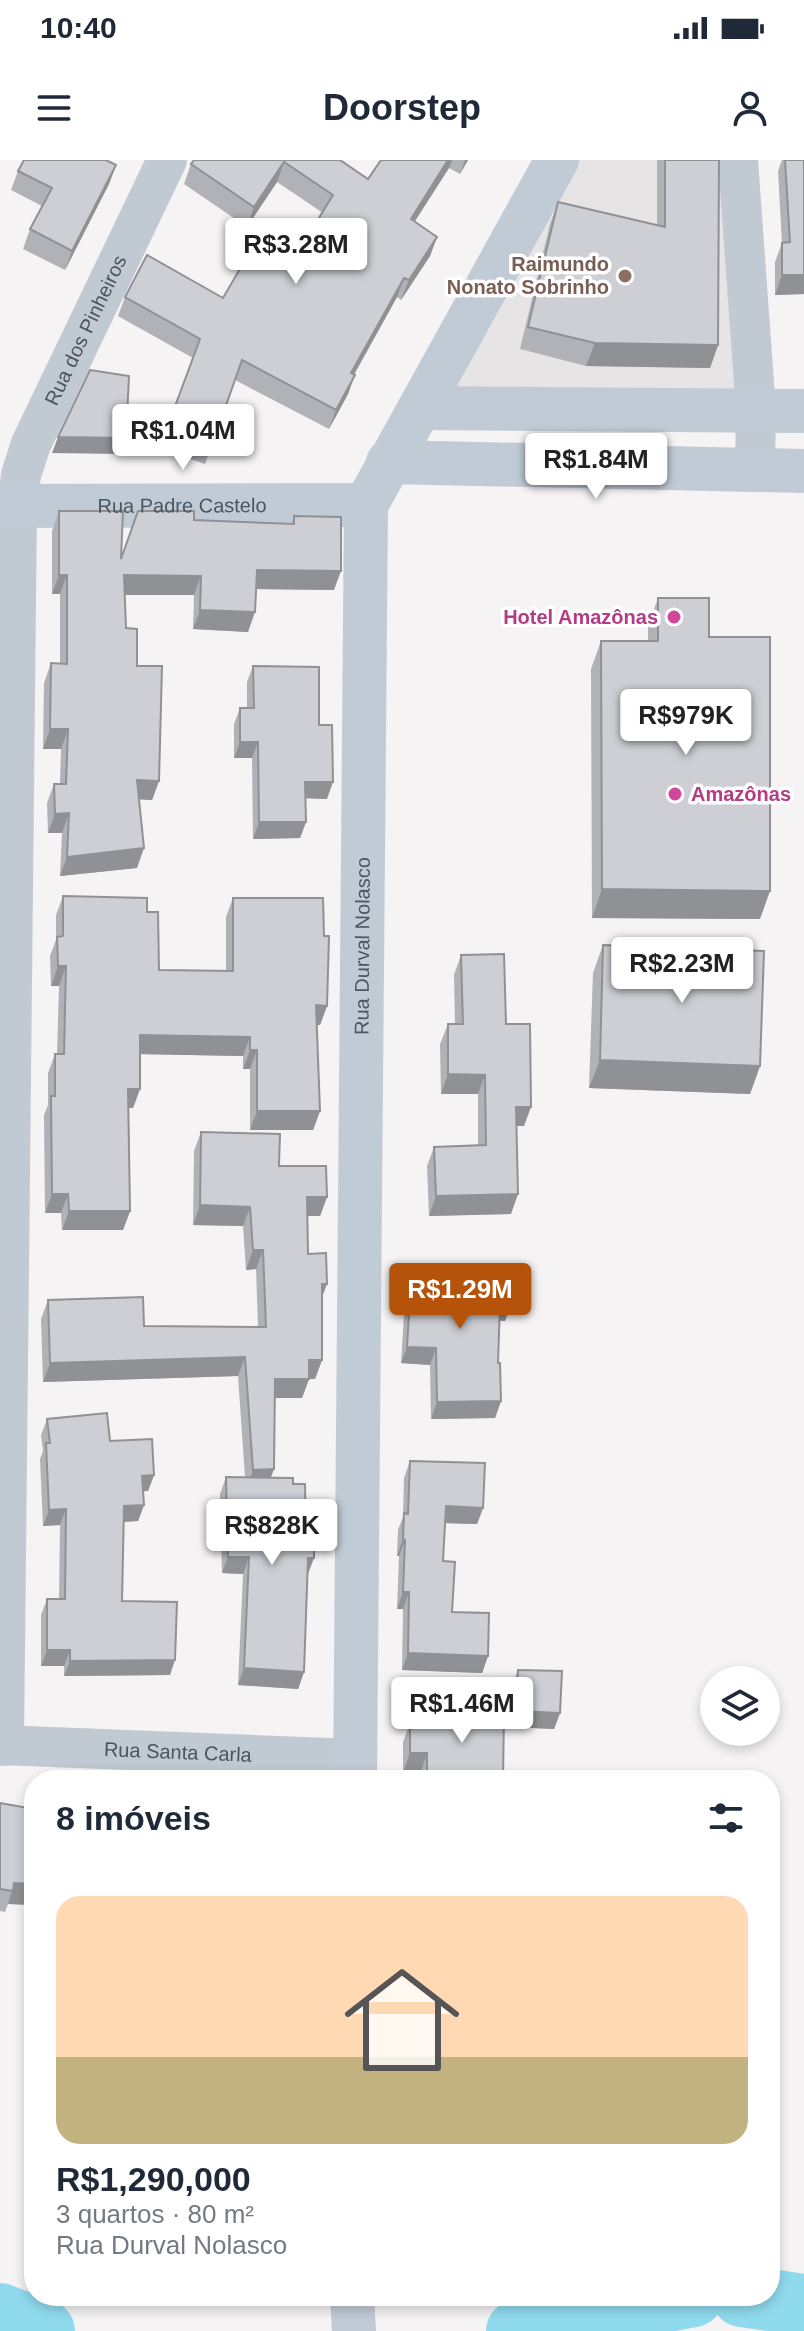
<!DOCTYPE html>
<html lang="pt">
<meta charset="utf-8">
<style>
:root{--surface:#fff;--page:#f6f6f7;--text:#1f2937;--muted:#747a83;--line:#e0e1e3;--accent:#b45309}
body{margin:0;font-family:Arial,sans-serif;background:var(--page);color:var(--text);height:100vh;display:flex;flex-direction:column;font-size:30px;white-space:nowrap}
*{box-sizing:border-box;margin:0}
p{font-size:26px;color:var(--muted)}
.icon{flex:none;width:44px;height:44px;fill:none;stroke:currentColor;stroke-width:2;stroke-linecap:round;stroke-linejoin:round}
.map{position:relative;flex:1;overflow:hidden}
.sheet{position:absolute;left:24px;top:1610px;width:756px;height:536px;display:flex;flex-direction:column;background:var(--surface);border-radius:32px;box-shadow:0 4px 12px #0003}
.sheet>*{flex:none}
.fabs{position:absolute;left:700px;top:1506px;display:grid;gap:16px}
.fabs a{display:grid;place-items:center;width:80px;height:80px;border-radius:50%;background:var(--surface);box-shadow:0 4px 12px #0003;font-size:40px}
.price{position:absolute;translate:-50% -68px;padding:0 18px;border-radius:8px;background:#fff;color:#222;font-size:26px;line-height:52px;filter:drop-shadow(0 2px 4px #0008)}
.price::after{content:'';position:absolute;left:50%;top:48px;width:24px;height:18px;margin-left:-12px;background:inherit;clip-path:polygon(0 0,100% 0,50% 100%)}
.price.on{background:var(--accent);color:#fff}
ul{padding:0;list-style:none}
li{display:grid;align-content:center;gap:16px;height:424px;padding:0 32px}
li+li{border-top:2px solid var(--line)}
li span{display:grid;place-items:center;height:248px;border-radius:24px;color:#555}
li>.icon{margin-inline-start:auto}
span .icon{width:144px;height:144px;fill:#fffc;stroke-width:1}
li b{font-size:34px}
h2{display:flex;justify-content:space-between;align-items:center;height:96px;padding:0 32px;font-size:34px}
.status{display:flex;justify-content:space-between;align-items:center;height:56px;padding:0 40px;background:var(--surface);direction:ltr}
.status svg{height:22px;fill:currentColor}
header{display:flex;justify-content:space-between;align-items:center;height:104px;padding:0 32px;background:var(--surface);font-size:36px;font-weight:600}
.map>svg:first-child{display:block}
.education{fill:#e6e4e5}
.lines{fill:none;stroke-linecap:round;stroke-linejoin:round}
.river{stroke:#90daee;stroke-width:62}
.street{stroke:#c1cad2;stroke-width:40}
.secondary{stroke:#c1cbd6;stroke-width:44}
.wall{fill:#b0b2b7}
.shaded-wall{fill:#909195}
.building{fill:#cdcfd5;stroke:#909195;stroke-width:2}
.education-dot{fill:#8d6e63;stroke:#fff;stroke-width:3}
.hotel-dot{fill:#d1479c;stroke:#fff;stroke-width:3}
.labels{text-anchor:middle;stroke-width:7;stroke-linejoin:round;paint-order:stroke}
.education-label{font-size:20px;font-weight:bold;fill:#785e54;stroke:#fff;text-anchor:end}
.street-label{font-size:20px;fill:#4a5661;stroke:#fff}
.hotel-label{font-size:20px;font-weight:bold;fill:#b23c85;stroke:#fff;text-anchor:end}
</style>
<div class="status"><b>10:40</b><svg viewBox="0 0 49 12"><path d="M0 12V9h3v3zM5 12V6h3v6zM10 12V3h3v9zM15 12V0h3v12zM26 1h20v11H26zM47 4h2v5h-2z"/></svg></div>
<header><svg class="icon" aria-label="menu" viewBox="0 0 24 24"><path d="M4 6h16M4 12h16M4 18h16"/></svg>Doorstep<svg class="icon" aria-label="person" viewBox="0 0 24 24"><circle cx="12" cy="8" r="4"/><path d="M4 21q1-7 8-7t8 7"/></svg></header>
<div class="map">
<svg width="804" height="2171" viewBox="0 0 804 2171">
<rect width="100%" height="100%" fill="#f5f3f3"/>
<path class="education" d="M576 0H727L748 242 449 232Z"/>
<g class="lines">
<g class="river">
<path d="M742 2136 804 2145"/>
<path d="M0 2154 44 2171"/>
<path d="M517 2171 693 2136"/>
</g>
<g class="street">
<path d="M738 0 756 251 755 311"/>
<path id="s1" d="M0 1585 355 1599"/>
<path id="s2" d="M4 1586 17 346 21 315 31 284 167 0"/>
</g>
<g class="secondary">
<path d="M420 248 804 251"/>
<path d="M388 302 804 311"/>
<path id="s3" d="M0 346 366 345"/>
<path id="s4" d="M355 1620 366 345 557 0"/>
<path d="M352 2136 354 2171"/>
</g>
</g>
<g class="wall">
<path d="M340 0 368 19 381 0H468L460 14 449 8 415 61 437 77 430 96 401 140 397 137 354 215 348 234 329 269 235 220 205 304 160 288 193 198 118 156 125 137 223 138 295 97 323 53 277 22 247 67 184 24 191 4Z"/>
<path d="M657 0H719L718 185 710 208 586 206 520 189 550 64 558 42 657 65Z"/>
<path d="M782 0H804V134L775 135V102L782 83 778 11Z"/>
<path d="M116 5 109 24 65 110 23 89 30 69 42 46 11 30 18 11Z"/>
<path d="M59 351 121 399 194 360 291 364 294 356 334 430 256 429 248 472 193 469 194 435H125L126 468 137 506 159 621 152 640 139 639 137 708 60 716 62 673H48L47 643 54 624H60L61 589H43L44 523 51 503 60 504V434H52V371Z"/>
<path d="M658 438 709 477 760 759 592 758 591 509 601 481H648V467Z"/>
<path d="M253 506 319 565 327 639 305 638 306 662 300 678 253 679 252 598H234V564L240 548H247V522Z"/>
<path d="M63 736 147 752 159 810 226 811V757L233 738 327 846 320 865H317L320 951 313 970H250V909H243V896L140 894V929L133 948H129L130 1051 123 1070H62L61 1053H45L44 955 48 945V913L55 894H57L59 826H51L50 796 56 780V755Z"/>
<path d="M603 785 760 906 750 934 589 928 593 813Z"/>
<path d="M461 795 506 864 524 966H516L511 1054 429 1056 427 1006 434 987 478 986V934H441L440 884 448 864H455L454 815Z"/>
<path d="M201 972 279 1006 327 1037 320 1056H307L308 1094 322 1137V1200L315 1219H309L302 1238H274V1309L270 1318 293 1324 306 1371 308 1414H307L304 1512 298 1529 238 1525 243 1414 222 1413 220 1334 226 1317H245L238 1216 43 1222 41 1159 48 1140 144 1166 258 1167 256 1109 246 1110 243 1066 193 1065 194 991Z"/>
<path d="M408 1111 511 1144 505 1161 500 1160 498 1203 501 1241 495 1258 431 1259 430 1205 401 1203 404 1155H401L402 1128Z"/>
<path d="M47 1259 110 1281 154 1315 148 1331H143L144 1345 138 1361 124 1362 122 1441 170 1515 64 1516V1506H41V1455L47 1439H59L60 1365 43 1366 40 1299 43 1291 41 1275Z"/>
<path d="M410 1301 483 1348 477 1364 445 1363 443 1401 452 1452 488 1496 482 1513 402 1510 403 1449H397L399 1396H397L398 1370 403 1357 404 1318Z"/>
<path d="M518 1510 560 1553 554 1569 510 1567 512 1526Z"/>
<path d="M438 1551 503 1620H421V1612H403V1582L410 1563H434Z"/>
<path d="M0 1643 34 1745 8 1744 5 1752 0 1751Z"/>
</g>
<g class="shaded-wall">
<path d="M448 0H452L449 8 404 78 411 59Z"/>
<path d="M465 0H468L460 14Z"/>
<path d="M284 2 277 22 247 67 254 47Z"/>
<path d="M116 5 109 24 65 110 72 91Z"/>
<path d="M437 77 430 96 401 140 409 120Z"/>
<path d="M782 115H804V134L775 135Z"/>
<path d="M404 118 397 137 344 232 351 213Z"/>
<path d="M595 183 718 185 710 208 586 206Z"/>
<path d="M355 215 348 234 329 269 336 250Z"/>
<path d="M58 277 126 278 120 294 52 293Z"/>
<path d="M257 410 341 411 334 430 250 429Z"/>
<path d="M59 415H67L60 434H52Z"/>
<path d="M124 415 201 416 194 435H117Z"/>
<path d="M200 450 255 452 248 472 193 469Z"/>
<path d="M50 569H68L61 589H43Z"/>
<path d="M240 582H258L252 598H234Z"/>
<path d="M137 620 159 621 152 640 130 639Z"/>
<path d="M305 622H333L327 639 299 638Z"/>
<path d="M69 653 62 673H48L55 654Z"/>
<path d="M259 662H306L300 678 253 679Z"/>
<path d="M144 688 137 708 60 716 67 697Z"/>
<path d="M602 729 770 731 760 759 592 758Z"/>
<path d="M58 806H66L59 826H51Z"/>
<path d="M316 845 327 846 320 865 310 864Z"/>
<path d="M140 875 250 877 243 896 133 894Z"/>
<path d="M250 890H257L250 909H243Z"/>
<path d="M600 900 760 906 750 934 589 928Z"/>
<path d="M448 914 485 915 478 934H441Z"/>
<path d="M128 929H140L133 948H121Z"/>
<path d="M516 947H531L524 966H508Z"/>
<path d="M257 951H320L313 970H250Z"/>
<path d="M52 1034H68L61 1053H45Z"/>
<path d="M518 1034 511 1054 429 1056 436 1036Z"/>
<path d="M307 1037H327L320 1056H300Z"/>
<path d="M200 1045 250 1047 243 1066 193 1065Z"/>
<path d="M69 1051H130L123 1070H62Z"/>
<path d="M253 1090H263L256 1109 246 1110Z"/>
<path d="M322 1124H327L320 1143Z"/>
<path d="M407 1138H410L404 1155H401Z"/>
<path d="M500 1144H511L505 1161 494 1160Z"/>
<path d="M407 1187 436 1188 430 1205 401 1203Z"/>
<path d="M245 1197 238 1216 43 1222 50 1203Z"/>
<path d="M309 1200H322L315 1219H309L302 1238H268L275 1219Z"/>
<path d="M501 1241 495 1258 431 1259 437 1242Z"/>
<path d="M274 1309 267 1328 246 1329 253 1310Z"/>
<path d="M154 1315 148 1331 136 1332 142 1316Z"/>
<path d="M144 1345 138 1361 118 1362 124 1346Z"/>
<path d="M446 1346 483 1348 477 1364 440 1363Z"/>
<path d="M66 1349 60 1365 43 1366 49 1350Z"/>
<path d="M403 1379 405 1380 399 1396H397Z"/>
<path d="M228 1397H249L243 1414 222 1413Z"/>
<path d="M308 1398H314L308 1414H302Z"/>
<path d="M403 1432H409L403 1449H397Z"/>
<path d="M47 1490H70L64 1506H41Z"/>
<path d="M408 1493 488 1496 482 1513 402 1510Z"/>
<path d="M175 1500 170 1515 64 1516 70 1501Z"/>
<path d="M244 1508 304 1512 298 1529 238 1525Z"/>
<path d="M516 1551 560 1553 554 1569 510 1567Z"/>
<path d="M410 1593H427L421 1612H403Z"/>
<path d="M14 1723 34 1724V1745L8 1744Z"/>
</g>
<g class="building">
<path d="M24 0H106L116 5 72 91 30 69 52 28 18 11Z"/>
<path d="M194 0H340L368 19 381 0H448L411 59 437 77 409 120 404 118 351 213 355 215 336 250 242 200 212 285 167 268 200 179 125 137 147 95 223 138 259 76 295 97 333 35 284 2 254 47 191 4Z"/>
<path d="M665 0H719L718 185 595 183 528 167 558 42 665 67Z"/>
<path d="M785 0H804V115H782V83L790 82Z"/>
<path d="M90 210 129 216 126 278 58 277Z"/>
<path d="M59 351H123L121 399 138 351H194V360L294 364V356L341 357V411L257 410 255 452 200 450 201 416 124 415 126 468 137 469V506H162L159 621 137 620 144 688 67 697 69 653 55 654 54 624H66L68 569H50L51 503 67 504V415H59Z"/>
<path d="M658 438H709V477H770V731L602 729 601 481H658Z"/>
<path d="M253 506 319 507V565H332L333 622H305L306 662H259L258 582H240V548H254Z"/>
<path d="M63 736 147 738V752H158L159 810 233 811V738H323L324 776H329L327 846 316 845 320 951H257V890H250V877L140 875V929H128L130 1051H69L68 1034H52L51 936H55V894H64L66 806H58L57 777 63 776Z"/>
<path d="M603 785 764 791 760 906 600 900Z"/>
<path d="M504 794 506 864H530L531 947H516L518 1034 436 1036 434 987 486 985 485 915 448 914V864H463L461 795Z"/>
<path d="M201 972 280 974 279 1006H326L327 1037H307L308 1094 326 1093 327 1124H322V1200H309V1219H275L274 1309 253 1310 245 1197 50 1203 48 1140 143 1137 144 1166 266 1167 263 1090H253L250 1047 200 1045Z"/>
<path d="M408 1111 512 1117 511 1144H500L498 1203H500L501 1241 437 1242 436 1188 407 1187 410 1138H407Z"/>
<path d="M107 1253 110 1281 152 1279 154 1315 142 1316 144 1345 124 1346 122 1441 177 1442 175 1500 70 1501V1490H47V1439H65L66 1349 49 1350 46 1283H50L47 1259Z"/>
<path d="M410 1301 485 1303 483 1348 446 1346 443 1401 455 1402 452 1452 489 1453 488 1496 408 1493 409 1432H403L405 1380 403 1379 404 1353 408 1354Z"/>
<path d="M226 1317 293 1318V1324H305L306 1371 314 1372V1398H308L304 1512 244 1508 249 1397H228Z"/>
<path d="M518 1510 562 1511 560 1553 516 1551Z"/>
<path d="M438 1551H504L503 1620H427V1593H410V1563H438Z"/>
<path d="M0 1643 34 1649V1724L14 1723 13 1731 0 1729Z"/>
</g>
<circle class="education-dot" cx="625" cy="116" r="8"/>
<g class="hotel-dot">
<circle cx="674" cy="457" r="8"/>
<circle cx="675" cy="634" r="8"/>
</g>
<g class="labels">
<g class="education-label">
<text x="609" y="111">Raimundo<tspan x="609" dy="23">Nonato Sobrinho</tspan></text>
</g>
<g class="street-label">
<text dy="7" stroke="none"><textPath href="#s2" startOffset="1430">Rua dos Pinheiros</textPath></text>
<text dy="7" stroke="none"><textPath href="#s3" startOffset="182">Rua Padre Castelo</textPath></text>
<text dy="7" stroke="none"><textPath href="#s4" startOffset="834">Rua Durval Nolasco</textPath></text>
<text dy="7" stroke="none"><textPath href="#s1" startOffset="178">Rua Santa Carla</textPath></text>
</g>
<g class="hotel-label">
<text x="658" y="464">Hotel Amazônas</text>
<text x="691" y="641" text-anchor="start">Amazônas</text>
</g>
</g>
</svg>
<div class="fabs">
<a><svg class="icon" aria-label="layers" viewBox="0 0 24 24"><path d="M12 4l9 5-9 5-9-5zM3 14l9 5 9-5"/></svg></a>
</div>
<b class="price" style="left:296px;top:126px">R$3.28M</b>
<b class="price" style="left:183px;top:312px">R$1.04M</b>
<b class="price" style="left:596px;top:341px">R$1.84M</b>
<b class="price" style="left:686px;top:597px">R$979K</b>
<b class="price" style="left:682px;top:845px">R$2.23M</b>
<b class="price on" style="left:460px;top:1171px">R$1.29M</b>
<b class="price" style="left:272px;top:1407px">R$828K</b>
<b class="price" style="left:462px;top:1585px">R$1.46M</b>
<section class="sheet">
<h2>8 imóveis<svg class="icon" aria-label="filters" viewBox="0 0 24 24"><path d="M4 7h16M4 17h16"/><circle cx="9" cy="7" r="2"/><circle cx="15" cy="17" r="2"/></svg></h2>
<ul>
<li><span style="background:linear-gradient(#ffd9b3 65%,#c2b280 0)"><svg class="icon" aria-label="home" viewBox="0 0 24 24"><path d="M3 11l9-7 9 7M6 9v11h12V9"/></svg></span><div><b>R$1,290,000</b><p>3 quartos · 80 m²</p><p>Rua Durval Nolasco</p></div></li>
</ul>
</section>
</div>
